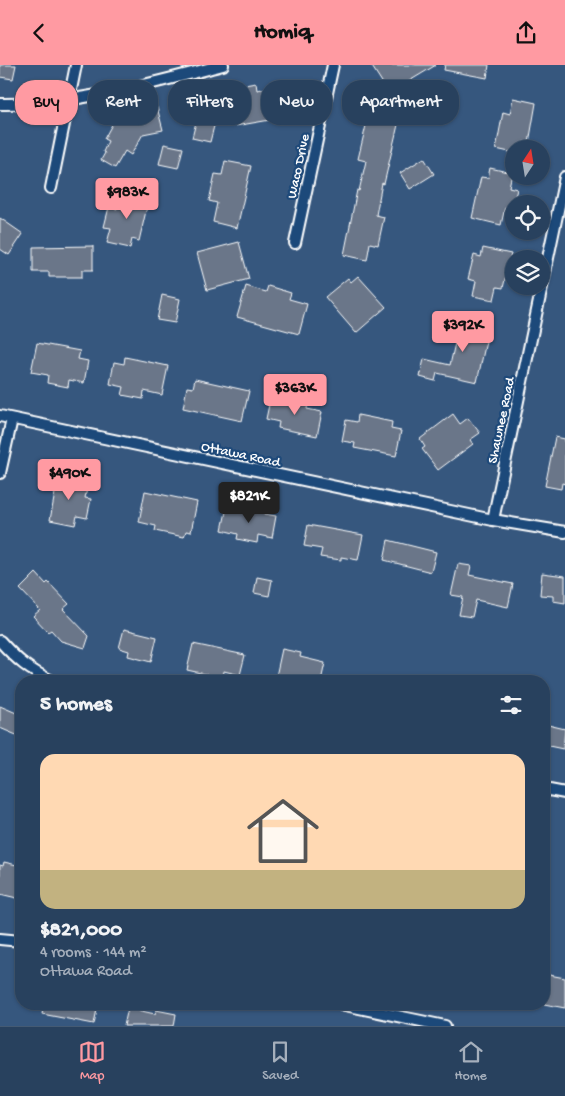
<!DOCTYPE html>
<meta charset="utf-8">
<style>
:root{--surface:#28415e;--page:#344c67;--text:#f1f3f6;--muted:#a5afbc;--line:#445a73;--accent:#ff9aa2}
body{margin:0;font-family:"Gochi Hand",sans-serif;background:var(--page);color:var(--text);height:100vh;display:flex;flex-direction:column;font-size:19px;white-space:nowrap}
*{box-sizing:border-box;margin:0}
p{font-size:16px;color:var(--muted)}
.icon{flex:none;width:28px;height:28px;fill:none;stroke:currentColor;stroke-width:2;stroke-linecap:round;stroke-linejoin:round}
.map{position:relative;flex:1;overflow:hidden}
.sheet{position:absolute;left:15px;top:610px;width:535px;height:335px;display:flex;flex-direction:column;background:var(--surface);border-radius:20px;box-shadow:0 1px 4px #0004,0 0 0 1px var(--line)}
.sheet>*{flex:none}
.guide{position:absolute;left:15px;top:15px;width:535px;height:45px;display:flex;gap:10px}
.needle{width:32px;rotate:12deg}
.fabs{position:absolute;left:505px;top:75px;display:grid;gap:10px}
.fabs a{display:grid;place-items:center;width:45px;height:45px;border-radius:50%;background:var(--surface);box-shadow:0 1px 4px #0004,0 0 0 1px var(--line);font-size:25px}
.price{position:absolute;translate:-50% -42px;padding:0 11px;border-radius:5px;background:var(--accent);color:#111;font-size:16px;line-height:32px;filter:drop-shadow(0 1px 2px #0008)}
.price::after{content:'';position:absolute;left:50%;top:30px;width:15px;height:11px;margin-left:-8px;background:inherit;clip-path:polygon(0 0,100% 0,50% 100%)}
.price.active{background:#222;color:#fff}
ul{padding:0;list-style:none}
li{display:grid;align-content:center;gap:10px;height:265px;padding:0 25px}
li+li{border-top:1px solid var(--line)}
li span{display:grid;place-items:center;height:155px;border-radius:15px;color:#555}
li>.icon{margin-inline-start:auto}
span .icon{width:90px;height:90px;fill:#fffc;stroke-width:1}
li b{font-size:21px}
h2{display:flex;justify-content:space-between;align-items:center;height:60px;padding:0 25px;font-size:21px}
.tag{padding:0 18px;border-radius:20px;background:var(--surface);box-shadow:0 1px 4px #0004,0 0 0 1px var(--line);font-size:18px;line-height:45px}
.tag.active{background:var(--accent);color:#111}
header{display:flex;justify-content:space-between;align-items:center;height:65px;padding:0 25px;background:var(--accent);color:#111;font-size:22px;font-weight:800}
.menu{display:flex;justify-content:space-around;align-items:center;height:70px;border-top:1px solid var(--line);background:var(--surface);font-size:14px;color:var(--muted)}
.menu a{display:grid;justify-items:center;gap:2px}
.menu .active{color:var(--accent)}
.map>svg:first-child{display:block}
.building{fill:#6a7689;stroke:#fff}
.lines{fill:none;stroke-linecap:round;stroke-linejoin:round}
.minor-casing{stroke:#fff;stroke-width:14}
.minor{stroke:#1f4a7a;stroke-width:10}
.labels{text-anchor:middle;stroke-width:4.5;stroke-linejoin:round;paint-order:stroke}
.street-label{font-size:14px;fill:#fff;stroke:#1f4a7a}
</style>
<header><svg class="icon" aria-label="back" viewBox="0 0 24 24"><path d="M15 5l-7 7 7 7"/></svg>Homiq<svg class="icon" aria-label="share" viewBox="0 0 24 24"><path d="M12 15V3M7 8l5-5 5 5M5 13v7h14v-7"/></svg></header>
<div class="map">
<svg width="565" height="961" viewBox="0 0 565 961">
<rect width="100%" height="100%" fill="#36577e"/>
<filter id="ink" filterUnits="userSpaceOnUse"><feTurbulence type="fractalNoise" baseFrequency=".02" numOctaves="2"/><feDisplacementMap in="SourceGraphic" scale="10" xChannelSelector="R" yChannelSelector="G"/><feConvolveMatrix kernelMatrix="1 2 1 2 8 2 1 2 1" color-interpolation-filters="sRGB"/></filter>
<g filter="url(#ink)">
<g class="building">
<path d="M0 0H16L13 14 0 12Z"/>
<path d="M371 0H436L391 27 413 31 409 49 401 47 384 119 382 118 376 150 384 152 378 180 370 178 367 195 344 190 357 125 359 126 366 96 358 94 369 48 384 52 389 28Z"/>
<path d="M445 0H489L487 13 444 5Z"/>
<path d="M256 18 257 25 283 20 287 42 268 45 270 55 235 61 234 57 214 61 210 77 192 73 199 45 219 50 217 35 235 32 233 22Z"/>
<path d="M513 33 536 38 529 78 524 77 523 84H514V88L496 84 503 47 510 49Z"/>
<path d="M157 42 163 65 143 69 131 90 125 86 115 103 101 95 105 88 103 87 108 76 104 74 115 54 120 57 124 50Z"/>
<path d="M164 79 183 83 178 103 159 99Z"/>
<path d="M424 93 434 109 410 124 400 108Z"/>
<path d="M225 96 251 101 237 163 213 157 217 138 209 136 215 109 222 110Z"/>
<path d="M490 103 512 108 509 122 517 124 512 144 505 142 501 160 472 153 481 112 488 113Z"/>
<path d="M121 126 149 133 139 176 132 174 130 183 107 178 111 163 104 162 109 142 117 144Z"/>
<path d="M0 153 23 169 9 190 0 184Z"/>
<path d="M239 177 249 214 207 225 197 188Z"/>
<path d="M93 181V205H82V212H49V207H33V182Z"/>
<path d="M483 183 511 189 503 223 497 222 494 235 473 231 476 216 468 214 474 190 481 192Z"/>
<path d="M358 211 386 242 356 268 325 232 348 213 351 217Z"/>
<path d="M246 221 266 227 268 221 291 228 289 234 307 239 299 269 237 252Z"/>
<path d="M162 230 180 234 175 258 157 255Z"/>
<path d="M468 249 491 254 477 317 437 308 435 316 420 312 424 294 450 300 458 265 465 266Z"/>
<path d="M37 278 80 286 78 294 88 296 84 318 69 315 68 322 47 318 48 310 31 307Z"/>
<path d="M125 292 168 301 162 330 144 326 143 334 122 330 124 322 110 319 114 297 124 299Z"/>
<path d="M195 314 249 326 242 356 183 343 187 322 193 323Z"/>
<path d="M283 331 308 337 307 344 322 347 317 371 278 363 279 357 266 354 270 335 282 337Z"/>
<path d="M453 349 460 359 468 353 480 368 470 375 473 379 438 405 422 384 425 382 420 374Z"/>
<path d="M358 350 392 357 391 364 401 366 396 391 354 383 355 378 342 376 346 355 357 357Z"/>
<path d="M555 372 565 374V419L562 418 561 424 545 421Z"/>
<path d="M54 412 88 419 85 433 91 434 87 453 77 451 75 460 50 455 55 428 50 427Z"/>
<path d="M145 426 197 437 191 467 186 466 184 472 155 466 156 461 139 457Z"/>
<path d="M250 441 265 444 264 449 276 451 272 473 258 470 257 478 237 474 238 469 222 465 227 442 248 447Z"/>
<path d="M308 460 363 470 358 495 341 492V495L320 492 322 484 304 481Z"/>
<path d="M388 475 436 487 431 507 384 495Z"/>
<path d="M458 499 471 501 469 510 513 519 508 542 476 535 472 552 459 550 463 532 451 530Z"/>
<path d="M36 508 46 519 48 517 69 539 63 544 89 571 85 583 61 576 51 565 48 567 33 551 40 545 20 524Z"/>
<path d="M542 508 565 511V538L553 536V531L540 530Z"/>
<path d="M257 512 272 515 269 531 254 528Z"/>
<path d="M124 564 157 572 151 597 128 591 129 586 119 583Z"/>
<path d="M193 579 245 590 240 610 224 606 223 613 187 605Z"/>
<path d="M282 584 301 588 300 592 325 598 321 616H275Z"/>
<path d="M0 641 21 650V672L0 663Z"/>
<path d="M544 659 565 664 563 684 544 680Z"/>
<path d="M4 797 21 801V834L0 829V800L3 801Z"/>
<path d="M544 909 565 913V943L544 939Z"/>
<path d="M44 939H98L94 959 42 949Z"/>
<path d="M128 943 155 949 156 945 176 949 174 961H124Z"/>
</g>
<g class="lines">
<defs>
<g id="minor">
<path d="M0 39C76 40 150 19 223 0"/>
<path d="M51 123 76 0"/>
<path d="M295 178 333 0"/>
<path d="M0 351 493 455 565 467"/>
<path d="M0 408 12 354"/>
<path d="M493 455 565 112"/>
<path d="M0 576C17 595 29 605 52 616"/>
<path d="M544 724 565 728"/>
<path d="M0 874 21 876"/>
<path d="M340 939 445 961"/>
</g>
</defs>
<use href="#minor" class="minor-casing"/>
<use href="#minor" class="minor"/>
</g>
</g>
<g class="labels">
<g class="street-label">
<text transform="translate(297 101) rotate(-78)" y="5">Waco Drive</text>
<text transform="translate(500 355) rotate(-78)" y="5">Shawnee Road</text>
<text transform="translate(241 388) rotate(12)" y="5">Ottawa Road</text>
</g>
</g>
</svg>
<div class="fabs">
<a><svg class="needle" viewBox="-14 -14 28 28"><path d="M0-13l5 13h-10z" fill="#e53935"/><path d="M0 13l5-13h-10z" fill="#a5afbc"/></svg></a>
<a><svg class="icon" aria-label="locate" viewBox="0 0 24 24"><circle cx="12" cy="12" r="6"/><path d="M12 2v4M12 18v4M2 12h4M18 12h4"/></svg></a>
<a><svg class="icon" aria-label="layers" viewBox="0 0 24 24"><path d="M12 4l9 5-9 5-9-5zM3 14l9 5 9-5"/></svg></a>
</div>
<b class="price" style="left:127px;top:155px">$983K</b>
<b class="price" style="left:463px;top:288px">$392K</b>
<b class="price" style="left:295px;top:351px">$363K</b>
<b class="price" style="left:69px;top:436px">$490K</b>
<b class="price active" style="left:249px;top:459px">$821K</b>
<div class="guide">
<a class="tag active">Buy</a>
<a class="tag">Rent</a>
<a class="tag">Filters</a>
<a class="tag">New</a>
<a class="tag">Apartment</a>
</div>
<section class="sheet">
<h2>5 homes<svg class="icon" aria-label="filters" viewBox="0 0 24 24"><path d="M4 7h16M4 17h16"/><circle cx="9" cy="7" r="2"/><circle cx="15" cy="17" r="2"/></svg></h2>
<ul>
<li><span style="background:linear-gradient(#ffd9b3 75%,#c2b280 0)"><svg class="icon" aria-label="home" viewBox="0 0 24 24"><path d="M3 11l9-7 9 7M6 9v11h12V9"/></svg></span><div><b>$821,000</b><p>4 rooms · 144 m²</p><p>Ottawa Road</p></div></li>
</ul>
</section>
</div>
<nav class="menu">
<a class="active"><svg class="icon" aria-label="map" viewBox="0 0 24 24"><path d="M3 6l6-2 6 2 6-2v14l-6 2-6-2-6 2zM9 4v14M15 6v14"/></svg>Map</a>
<a><svg class="icon" aria-label="saved" viewBox="0 0 24 24"><path d="M7 4h10v16l-5-4-5 4z"/></svg>Saved</a>
<a><svg class="icon" aria-label="home" viewBox="0 0 24 24"><path d="M3 11l9-7 9 7M6 9v11h12V9"/></svg>Home</a>
</nav>
